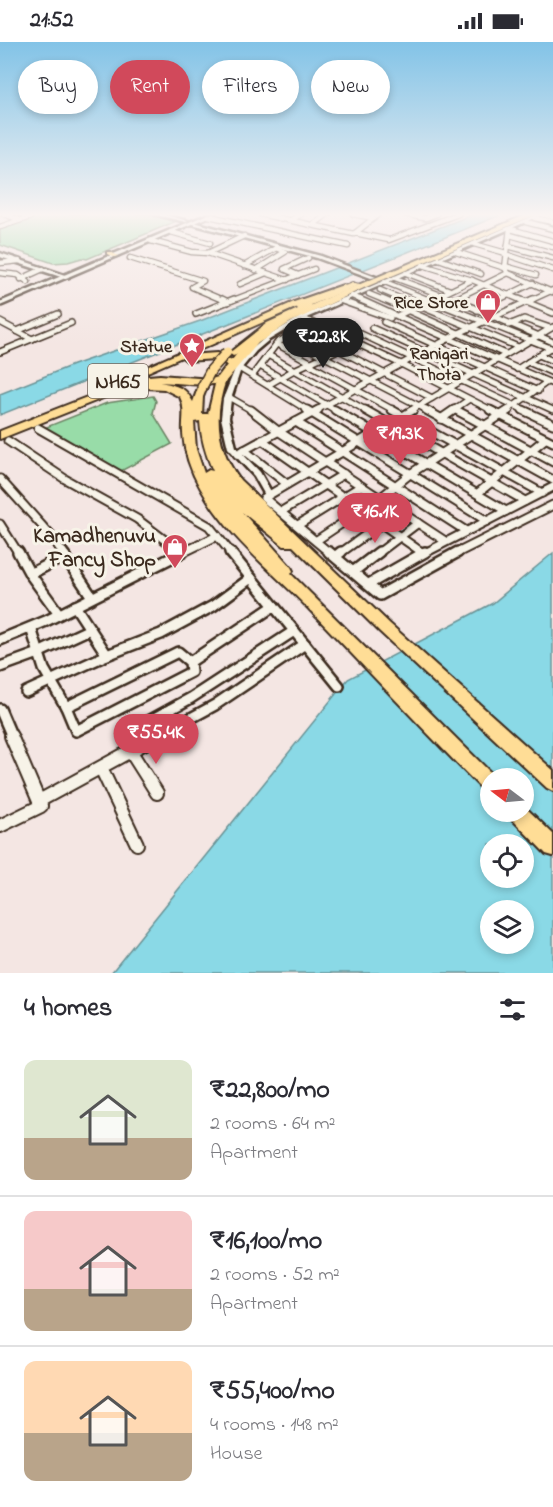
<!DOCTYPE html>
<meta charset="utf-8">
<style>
:root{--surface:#fff;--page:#f2f2f3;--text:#2b2b33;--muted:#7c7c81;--line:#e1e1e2;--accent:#d1495b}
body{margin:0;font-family:"Indie Flower",sans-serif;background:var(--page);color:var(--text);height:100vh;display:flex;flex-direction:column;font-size:22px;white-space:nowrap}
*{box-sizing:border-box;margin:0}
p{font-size:20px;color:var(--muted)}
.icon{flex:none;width:33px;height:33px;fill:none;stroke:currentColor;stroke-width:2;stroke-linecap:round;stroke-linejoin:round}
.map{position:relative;height:931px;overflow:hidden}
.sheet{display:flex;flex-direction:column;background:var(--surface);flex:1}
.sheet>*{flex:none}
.hud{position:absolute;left:18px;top:18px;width:518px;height:54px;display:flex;gap:12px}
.needle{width:39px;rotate:286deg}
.tools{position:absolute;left:480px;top:726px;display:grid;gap:12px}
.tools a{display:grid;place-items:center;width:54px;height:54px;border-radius:50%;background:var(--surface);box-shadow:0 3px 9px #0003;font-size:30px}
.price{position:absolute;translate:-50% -51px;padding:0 14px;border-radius:21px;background:var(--accent);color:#fff;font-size:20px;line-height:39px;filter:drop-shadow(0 2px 3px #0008)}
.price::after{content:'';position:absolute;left:50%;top:36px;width:18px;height:14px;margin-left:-9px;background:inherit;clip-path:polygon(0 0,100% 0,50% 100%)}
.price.current{background:#222;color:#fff}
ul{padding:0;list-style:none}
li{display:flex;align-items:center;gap:18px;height:150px;padding:0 24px}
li+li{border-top:2px solid var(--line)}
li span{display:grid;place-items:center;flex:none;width:168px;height:120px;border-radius:12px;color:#555}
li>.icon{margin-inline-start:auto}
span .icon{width:72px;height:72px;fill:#fffc;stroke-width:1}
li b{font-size:26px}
h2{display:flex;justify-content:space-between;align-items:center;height:72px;padding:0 24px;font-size:26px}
.chip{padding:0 21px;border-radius:27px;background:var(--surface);box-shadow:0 3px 9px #0003;font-size:21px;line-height:54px}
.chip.current{background:var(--accent);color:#fff}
.status{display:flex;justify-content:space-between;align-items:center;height:42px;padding:0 30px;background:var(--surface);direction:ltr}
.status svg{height:16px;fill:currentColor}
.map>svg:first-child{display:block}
.green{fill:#98dca8;stroke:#6a8363;stroke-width:1.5}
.water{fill:#8ad9e6;stroke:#6a9396;stroke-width:1.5;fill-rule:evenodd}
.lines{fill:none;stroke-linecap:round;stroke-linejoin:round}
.tertiary-tunnel{stroke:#cfc0bc;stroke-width:8;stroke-dasharray:8 4.5;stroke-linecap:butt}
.minor-far4-casing{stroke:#3b2a1e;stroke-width:7}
.minor-far3-casing{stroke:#3b2a1e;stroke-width:8}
.minor-far2-casing{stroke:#3b2a1e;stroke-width:11}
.minor-far1-casing{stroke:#3b2a1e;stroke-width:14}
.minor-casing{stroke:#3b2a1e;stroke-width:16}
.tertiary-casing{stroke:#3b2a1e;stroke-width:5}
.secondary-casing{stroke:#3b2a1e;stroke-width:5}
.primary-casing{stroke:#3b2a1e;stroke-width:4}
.trunk-casing{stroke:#3b2a1e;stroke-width:4}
.minor-far4{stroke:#f7f3e8;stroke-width:4.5}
.minor-far3{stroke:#f7f3e8;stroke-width:5}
.minor-far2{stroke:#f7f3e8;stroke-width:7}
.minor-far1{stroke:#f7f3e8;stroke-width:9}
.minor{stroke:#f7f3e8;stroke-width:12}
.tertiary{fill:#f7f3e8;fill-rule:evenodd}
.secondary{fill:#f7f3e8;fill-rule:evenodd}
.primary{fill:#ffdd96;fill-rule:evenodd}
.trunk{fill:#ffdd96;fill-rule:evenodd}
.primary-bridge-casing{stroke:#3b2a1e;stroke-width:12;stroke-linecap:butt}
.primary-bridge{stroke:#ffdd96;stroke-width:9}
.labels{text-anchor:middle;stroke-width:6;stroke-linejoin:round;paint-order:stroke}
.far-poi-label{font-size:18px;font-weight:bold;fill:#3b2a1e;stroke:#f7f3e8;text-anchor:end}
.far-neighbourhood-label{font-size:18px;font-weight:bold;fill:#3b2a1e;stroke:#f7f3e8}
.shield{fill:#f7f3e8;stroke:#73665b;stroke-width:1.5}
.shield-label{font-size:20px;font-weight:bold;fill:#3b2a1e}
.poi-label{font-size:21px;font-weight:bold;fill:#3b2a1e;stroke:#f7f3e8;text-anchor:end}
</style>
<div class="status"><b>21:52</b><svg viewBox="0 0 49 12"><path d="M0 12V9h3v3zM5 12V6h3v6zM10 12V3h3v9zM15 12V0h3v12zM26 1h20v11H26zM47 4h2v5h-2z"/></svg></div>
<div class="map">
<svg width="553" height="931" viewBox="0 0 553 931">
<rect width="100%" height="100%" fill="#f4e6e3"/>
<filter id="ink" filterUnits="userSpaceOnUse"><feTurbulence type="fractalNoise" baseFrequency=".0167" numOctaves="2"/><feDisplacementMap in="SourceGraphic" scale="12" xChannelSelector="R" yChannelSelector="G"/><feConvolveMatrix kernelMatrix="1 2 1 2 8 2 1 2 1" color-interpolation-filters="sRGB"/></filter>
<g filter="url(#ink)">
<g class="green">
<path d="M33 172H150L174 180 87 217 82 216 68 220 53 221 0 203V185Z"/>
<path d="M153 354 156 359 153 371 172 402 121 429 44 386 107 361Z"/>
</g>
<g class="water">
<path d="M474 172H503L0 373V352L73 323 200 279Z"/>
<path d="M553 511V931H111L348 637 493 561ZM490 736H524V770H490ZM490 802H524V836H490ZM490 868H524V902H490Z"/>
</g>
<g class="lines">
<path class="tertiary-tunnel" d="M190 372 219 370"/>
<defs>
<g id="minor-far4">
<path d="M4 172 20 178"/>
<path d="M260 172 354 192 379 172"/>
<path d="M353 172 374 176"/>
<path d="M405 172 424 176"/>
<path d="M542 172 553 175"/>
<path d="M209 174 348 204"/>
<path d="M426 176 436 172"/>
<path d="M535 176 553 180"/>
<path d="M291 178 301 172"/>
<path d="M526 180 553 187"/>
<path d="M313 183 328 172"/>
<path d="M0 185 30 175 25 172"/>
<path d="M510 187 505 226 508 231 552 250"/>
<path d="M511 187 553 199"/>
<path d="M171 190 210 201"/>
<path d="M355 191 389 198 458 172"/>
<path d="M510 193 553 205"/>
<path d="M151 199 192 210 208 211 287 238"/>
<path d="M474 202 506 211"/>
<path d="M508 204 553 216"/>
<path d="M456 210 505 226"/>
<path d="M208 211 244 194"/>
<path d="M505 212 553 228"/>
<path d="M130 216 203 239 192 245 225 259"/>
<path d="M439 217 481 232"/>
<path d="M0 221 19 219"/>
<path d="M423 223 472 238 523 259"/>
<path d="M244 224 278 205"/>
<path d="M505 224 536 233"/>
<path d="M256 228 285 210 276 206"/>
<path d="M0 231 18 233 28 240"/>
<path d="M406 231 450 248"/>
<path d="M298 233 284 227 308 216"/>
<path d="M395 236 457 259"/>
<path d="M21 237 43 227"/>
<path d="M385 240 432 259"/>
<path d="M240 242 266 231"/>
<path d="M380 248 406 259"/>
<path d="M369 252 386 259"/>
<path d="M352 254 363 259"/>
<path d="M231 259 314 227"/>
<path d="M429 259 472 238"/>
<path d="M451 259 508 231"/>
<path d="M496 259 533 241"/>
<path d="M529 259 553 248"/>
</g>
<g id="minor-far3">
<path d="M222 257 228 260"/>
<path d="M359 257 394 273"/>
<path d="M382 257 408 268"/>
<path d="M403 257 518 305"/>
<path d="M428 257 442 263 454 257"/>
<path d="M432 257 397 274 553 342"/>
<path d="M453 257 553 300"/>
<path d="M519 257 553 271"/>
<path d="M342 259 390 276"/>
<path d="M442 263 553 307"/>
<path d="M407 268 505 312"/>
<path d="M477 268 499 257"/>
<path d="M196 272 234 257"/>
<path d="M302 276 401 322 493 369"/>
<path d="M0 280 32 297"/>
<path d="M384 280 538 349"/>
<path d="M509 283 524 277 550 286"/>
<path d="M372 286 553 368"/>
<path d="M17 289 58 272"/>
<path d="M302 289 432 356"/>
<path d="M359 291 526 369"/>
<path d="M286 295 429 369"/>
<path d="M277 302 312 321"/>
<path d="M0 310 71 281"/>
<path d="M268 313 367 369"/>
<path d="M539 313 553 319"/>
<path d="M528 320 553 331"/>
<path d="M309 322 395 369"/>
<path d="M260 324 337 369"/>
<path d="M239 326 309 369"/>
<path d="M517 327 550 306"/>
<path d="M252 334 278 300 306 286"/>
<path d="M268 343 294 328 355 300"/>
<path d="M227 354 253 369"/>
<path d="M454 367 459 369"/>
<path d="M315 369 459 291 533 257"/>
<path d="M410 369 553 285"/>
<path d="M452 369 468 358"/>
<path d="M507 369 547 340"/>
</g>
<g id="minor-far2">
<path d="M251 368 278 389 445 499"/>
<path d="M307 368 487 479"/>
<path d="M335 368 506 469"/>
<path d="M365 368 525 459"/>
<path d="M392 368 542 451"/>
<path d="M426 368 553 438"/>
<path d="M456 368 553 420"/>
<path d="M490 368 553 400"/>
<path d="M523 368 553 382"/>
<path d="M441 377 454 368"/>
<path d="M296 380 466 489"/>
<path d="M38 386 209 484 232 512"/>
<path d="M262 398 423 511"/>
<path d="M8 399 65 437 137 477 182 511"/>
<path d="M244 408 287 442"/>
<path d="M237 412 318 368"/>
<path d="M0 437 53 496 63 512"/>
<path d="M478 451 545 397"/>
<path d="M282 469 344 432"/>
<path d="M0 482 19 512"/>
<path d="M298 483 361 444"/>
<path d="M317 498 380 456 410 432 509 368"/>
<path d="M180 512 217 494"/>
<path d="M331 512 264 456 413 368"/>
<path d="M339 512 399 469"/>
<path d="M377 512 418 481"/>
<path d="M423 512 553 445"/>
<path d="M455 512 553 463"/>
</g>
<g id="minor-far1">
<path d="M18 510 30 532 59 572"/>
<path d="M62 510 92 555"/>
<path d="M230 510 339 644"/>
<path d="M329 510 380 553 458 510"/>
<path d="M336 514 341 510"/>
<path d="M354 529 379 510"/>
<path d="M30 532 65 514"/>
<path d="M369 542 425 510"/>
<path d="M75 564 107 613"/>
<path d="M31 586 44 627 66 665"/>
<path d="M0 598 46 579 183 510"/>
<path d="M178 610 190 620 191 630 76 689 66 665Z"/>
<path d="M190 620 274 564"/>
<path d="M0 625 36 612 90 587"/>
<path d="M26 650 107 613 161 592 213 564 251 536"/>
<path d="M0 667 12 695"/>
<path d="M127 691 191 656 294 589"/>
<path d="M156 695 215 663 305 602"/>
</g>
<g id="minor">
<path d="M131 710 157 751"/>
<path d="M101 726 137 802"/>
<path d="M39 759 158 694"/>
<path d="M0 784 41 764 11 694"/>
</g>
<g id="tertiary">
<path d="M153 172H162L188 179 186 180Z"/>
<path d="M538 172H544L304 277 269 298 256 309 241 327 231 357 229 376 236 405 260 430 273 453 269 456 266 455 254 434 228 406 221 376 223 357 235 327 252 307 265 296 300 275Z"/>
<path d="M194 180 321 214 376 235 371 236 317 216 192 182V180Z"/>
<path d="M0 211 68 234 69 235 64 236 0 215Z"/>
</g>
<path id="secondary" d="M208 172H215L0 264V260Z"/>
<g id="primary">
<path d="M107 210H111L118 214 113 215 107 212Z"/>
<path d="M352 241 359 243 311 263 312 267 273 285 236 313 233 314 229 311 267 281 298 267 296 265 297 263Z"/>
<path d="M221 335 226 338C213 374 217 407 240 438L390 582 553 728V749L547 746 380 590 293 504H284L242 470 291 525 293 529 291 532 496 736H490V752L484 749C424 689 366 626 307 565 270 527 227 494 201 447 191 430 184 410 183 391 182 378 186 367 180 355L164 347 127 345 122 342C134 334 173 340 184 348 188 351 190 355 193 360L199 343H205L207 345 203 355 202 372H208L216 338ZM200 379C201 397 206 413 213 429L209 428 204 431 196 407 194 380Z"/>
<path d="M524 764 553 792V814L546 812 511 776 508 770H524Z"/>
</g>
<path id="trunk" d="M528 172H537L366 245 291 280 258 301 225 340C197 347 169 337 141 341L0 397V389L133 337 126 334 294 260 343 243 346 244V248ZM345 248C305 267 260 282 232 318L217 311 188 313 300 264ZM182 315 187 319 215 317 227 323 218 335 211 337 160 333 136 335Z"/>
</defs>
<use href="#minor-far4" class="minor-far4-casing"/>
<use href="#minor-far3" class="minor-far3-casing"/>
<use href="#minor-far2" class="minor-far2-casing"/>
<use href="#minor-far1" class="minor-far1-casing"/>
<use href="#minor" class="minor-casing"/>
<use href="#tertiary" class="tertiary-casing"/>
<use href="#secondary" class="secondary-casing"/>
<use href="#primary" class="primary-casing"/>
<use href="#trunk" class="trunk-casing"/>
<use href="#minor-far4" class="minor-far4"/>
<use href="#minor-far3" class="minor-far3"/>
<use href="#minor-far2" class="minor-far2"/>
<use href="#minor-far1" class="minor-far1"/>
<use href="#minor" class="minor"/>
<use href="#tertiary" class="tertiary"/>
<use href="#secondary" class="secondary"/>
<use href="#primary" class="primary"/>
<use href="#trunk" class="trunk"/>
<defs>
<path id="primary-bridge" d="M202 345 211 328 227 310"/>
</defs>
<use href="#primary-bridge" class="primary-bridge-casing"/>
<use href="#primary-bridge" class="primary-bridge"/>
</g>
</g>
<linearGradient id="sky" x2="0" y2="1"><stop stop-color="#82c3e7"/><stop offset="0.57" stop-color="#faf4f2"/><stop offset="1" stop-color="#faf4f2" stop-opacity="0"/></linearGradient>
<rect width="553" height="303" fill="url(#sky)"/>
<defs>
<symbol id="shop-pin" viewBox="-11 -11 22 30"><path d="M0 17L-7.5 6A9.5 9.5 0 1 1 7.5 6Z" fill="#d1495b" stroke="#f7f3e8"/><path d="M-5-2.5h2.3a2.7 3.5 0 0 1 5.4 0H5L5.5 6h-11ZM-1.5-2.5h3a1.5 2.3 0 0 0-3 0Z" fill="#fff"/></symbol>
<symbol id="sight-pin" viewBox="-11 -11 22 30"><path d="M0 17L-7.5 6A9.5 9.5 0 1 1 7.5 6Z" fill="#d1495b" stroke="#f7f3e8"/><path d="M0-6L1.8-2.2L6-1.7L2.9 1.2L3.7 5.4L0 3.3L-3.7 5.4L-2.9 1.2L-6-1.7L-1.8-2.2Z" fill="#fff"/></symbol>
</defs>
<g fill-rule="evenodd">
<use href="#shop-pin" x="473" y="245" width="30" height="40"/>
<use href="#sight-pin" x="177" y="289" width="30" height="40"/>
<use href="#shop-pin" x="160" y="490" width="30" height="40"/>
</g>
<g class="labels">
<g class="far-poi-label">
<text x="468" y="266">Rice Store</text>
<text x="172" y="310">Statue</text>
</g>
<g class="far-neighbourhood-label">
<text x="439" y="317">Ranigari<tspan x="439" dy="21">Thota</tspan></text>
</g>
<rect class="shield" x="88" y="322" width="60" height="34" rx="4.5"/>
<g class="shield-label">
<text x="118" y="346">NH65</text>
</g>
<g class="poi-label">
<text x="156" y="500">Kamadhenuvu<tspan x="156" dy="24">Fancy Shop</tspan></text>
</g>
</g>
</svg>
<div class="tools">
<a><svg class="needle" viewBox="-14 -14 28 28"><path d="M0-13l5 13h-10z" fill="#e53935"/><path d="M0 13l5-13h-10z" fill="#7c7c81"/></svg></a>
<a><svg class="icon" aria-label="locate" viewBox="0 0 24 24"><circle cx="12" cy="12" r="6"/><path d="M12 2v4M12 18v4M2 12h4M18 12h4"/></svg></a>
<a><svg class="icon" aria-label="layers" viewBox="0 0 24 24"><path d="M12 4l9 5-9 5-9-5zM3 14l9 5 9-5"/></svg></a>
</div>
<b class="price current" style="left:323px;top:327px">₹22.8K</b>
<b class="price" style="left:400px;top:424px">₹19.3K</b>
<b class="price" style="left:375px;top:502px">₹16.1K</b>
<b class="price" style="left:156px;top:723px">₹55.4K</b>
<div class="hud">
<a class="chip">Buy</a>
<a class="chip current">Rent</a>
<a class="chip">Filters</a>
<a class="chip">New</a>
</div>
</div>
<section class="sheet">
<h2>4 homes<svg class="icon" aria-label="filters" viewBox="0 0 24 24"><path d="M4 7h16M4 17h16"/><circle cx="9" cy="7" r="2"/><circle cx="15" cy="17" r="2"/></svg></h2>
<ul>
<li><span style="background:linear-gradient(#dfe7d0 65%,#b9a48a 0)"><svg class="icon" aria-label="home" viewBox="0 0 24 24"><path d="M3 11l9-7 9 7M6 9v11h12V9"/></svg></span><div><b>₹22,800/mo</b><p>2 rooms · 64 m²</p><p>Apartment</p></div></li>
<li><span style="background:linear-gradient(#f6c9c9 65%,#b9a48a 0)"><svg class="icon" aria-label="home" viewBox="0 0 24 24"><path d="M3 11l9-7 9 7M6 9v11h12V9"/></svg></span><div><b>₹16,100/mo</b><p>2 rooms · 52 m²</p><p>Apartment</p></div></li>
<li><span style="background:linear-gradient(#ffd9b3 60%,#b9a48a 0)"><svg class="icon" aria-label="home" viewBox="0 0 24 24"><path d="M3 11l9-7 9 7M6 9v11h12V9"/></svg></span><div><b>₹55,400/mo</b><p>4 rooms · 148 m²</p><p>House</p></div></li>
</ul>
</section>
